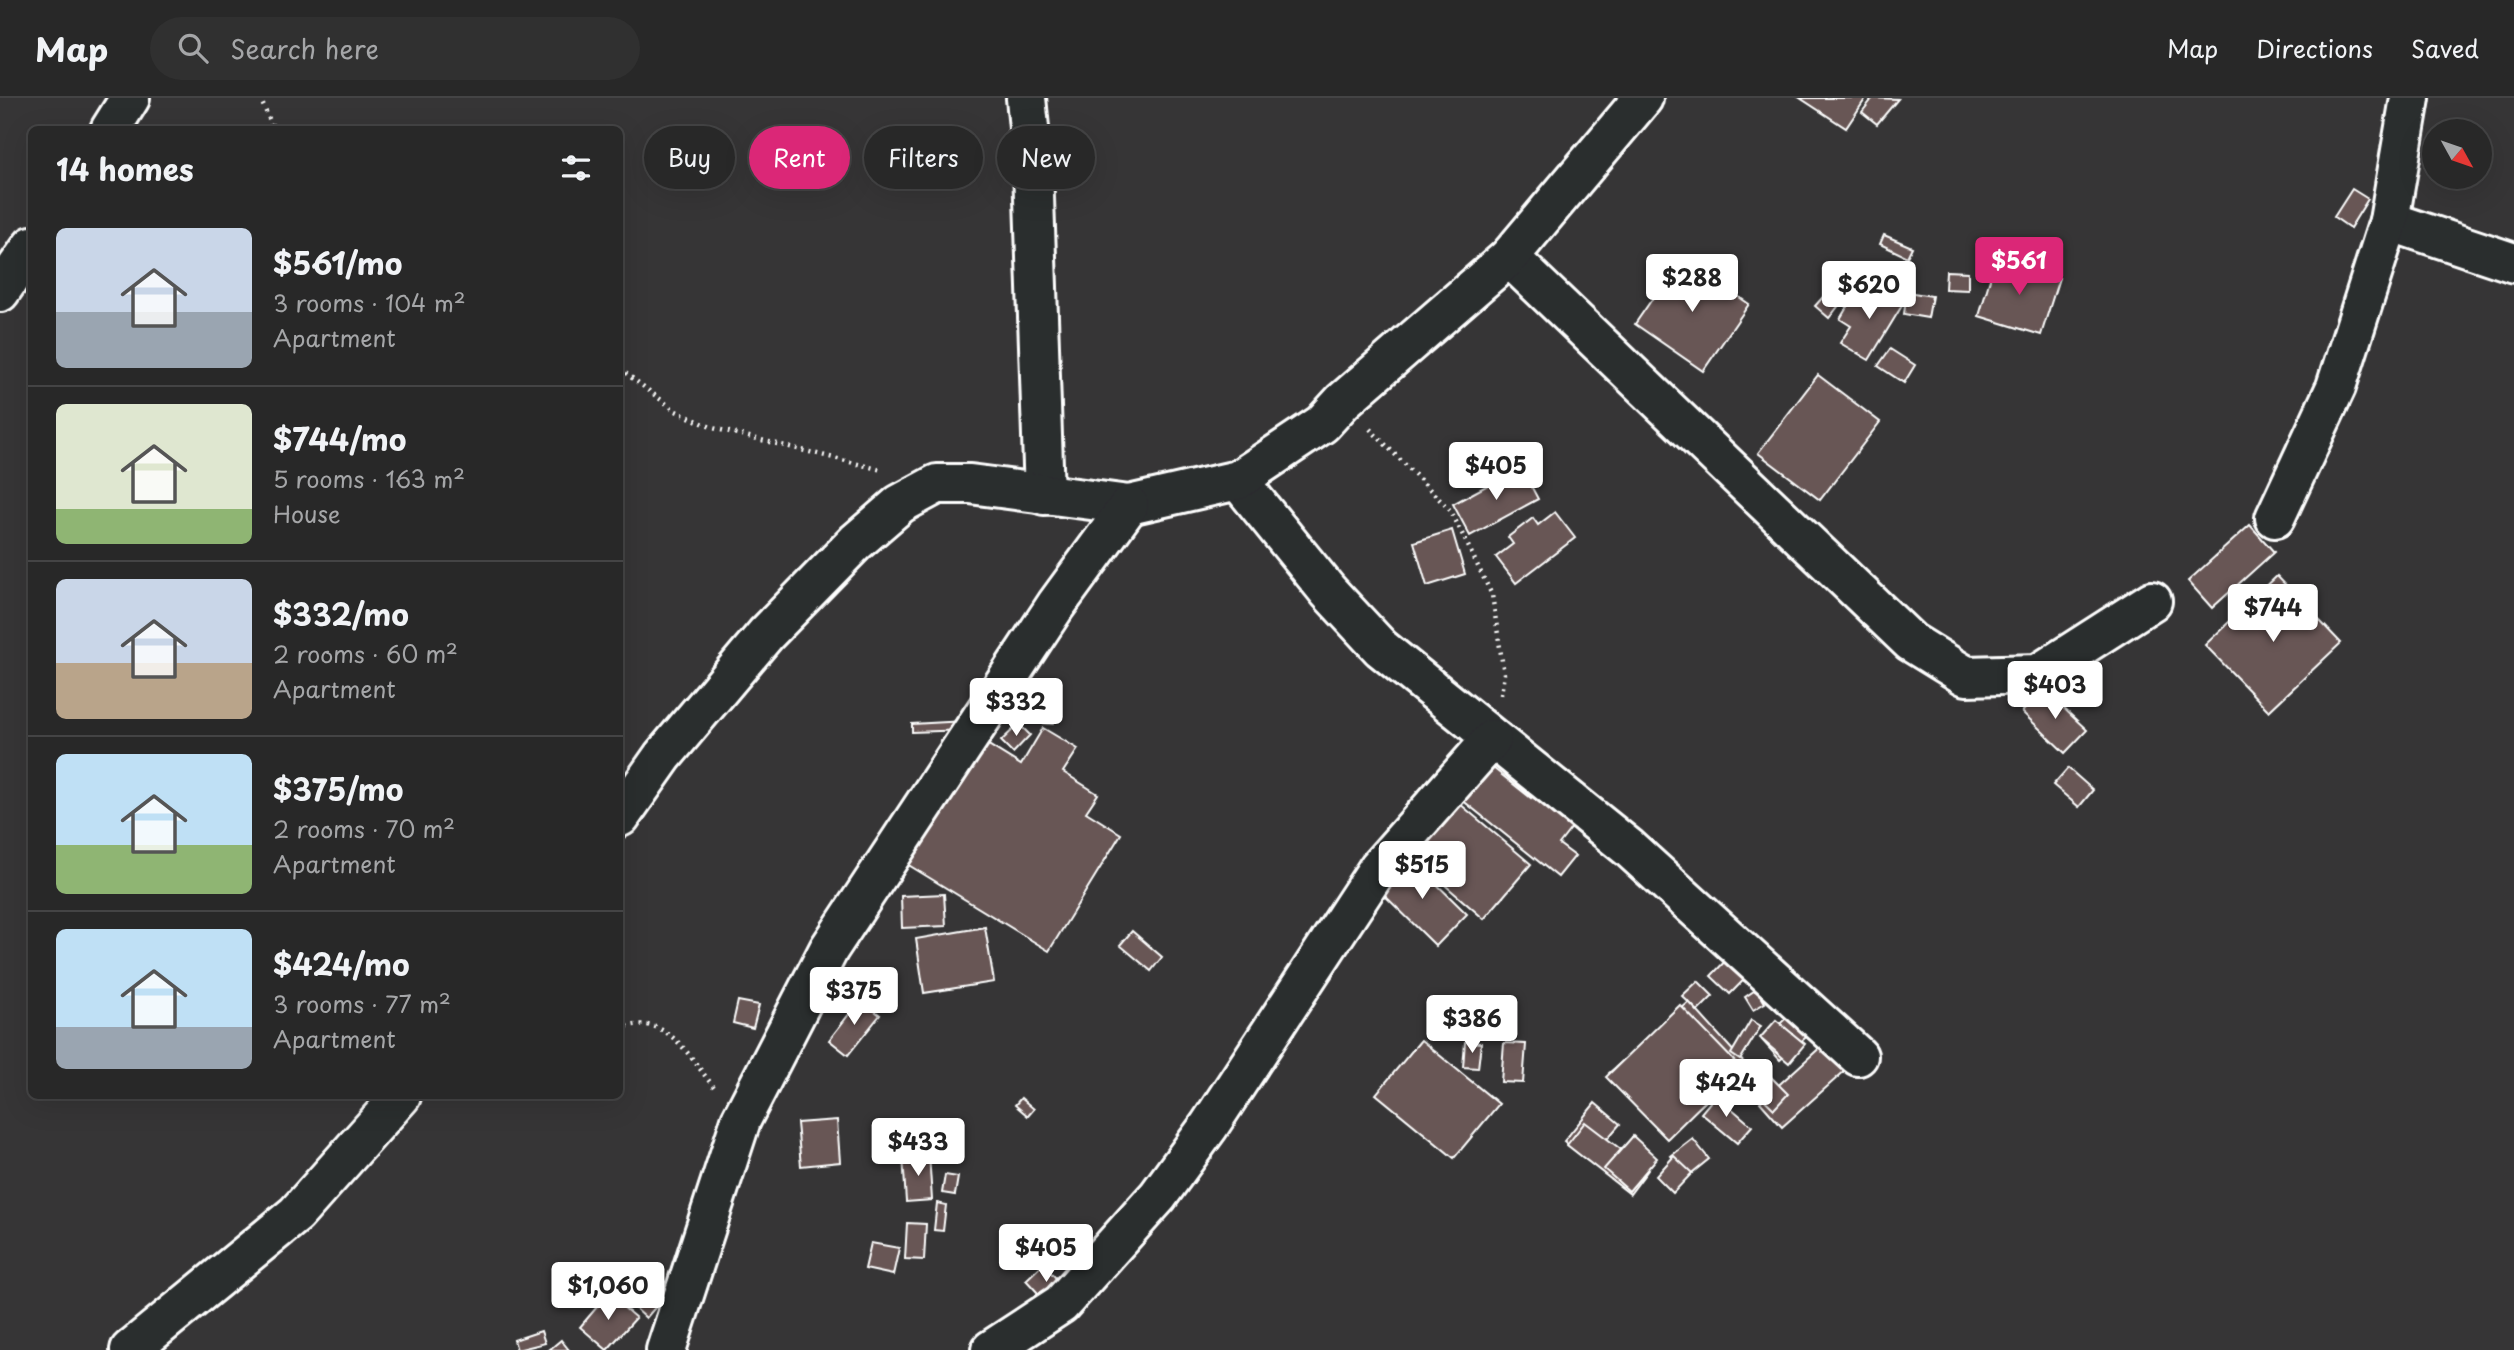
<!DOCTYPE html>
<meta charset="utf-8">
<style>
:root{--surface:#282828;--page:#303030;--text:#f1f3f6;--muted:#a5a6a8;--line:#444445;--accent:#db2777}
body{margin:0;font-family:"Playpen Sans",sans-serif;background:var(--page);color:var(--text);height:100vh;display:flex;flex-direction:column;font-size:26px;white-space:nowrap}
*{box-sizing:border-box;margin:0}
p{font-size:23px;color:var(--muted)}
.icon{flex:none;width:38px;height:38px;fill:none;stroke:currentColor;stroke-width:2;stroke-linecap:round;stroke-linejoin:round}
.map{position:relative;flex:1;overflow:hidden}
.sheet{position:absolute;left:28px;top:28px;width:595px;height:973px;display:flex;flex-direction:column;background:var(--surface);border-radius:10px;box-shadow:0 7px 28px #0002,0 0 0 2px var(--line)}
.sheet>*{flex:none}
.guide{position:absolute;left:644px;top:28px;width:665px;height:63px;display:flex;gap:14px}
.needle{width:46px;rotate:130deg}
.controls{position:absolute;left:2422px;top:21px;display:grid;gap:14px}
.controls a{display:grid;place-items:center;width:70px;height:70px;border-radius:50%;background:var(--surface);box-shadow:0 7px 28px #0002,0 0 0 2px var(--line);font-size:35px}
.price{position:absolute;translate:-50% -60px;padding:0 16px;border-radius:7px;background:#fff;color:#222;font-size:23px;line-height:46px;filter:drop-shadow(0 2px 4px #0008)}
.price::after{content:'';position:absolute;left:50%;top:42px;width:21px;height:16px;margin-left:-10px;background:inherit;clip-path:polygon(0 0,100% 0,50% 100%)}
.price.current{background:var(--accent);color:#fff}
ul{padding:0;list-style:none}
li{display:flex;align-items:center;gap:21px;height:175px;padding:0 28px}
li+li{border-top:2px solid var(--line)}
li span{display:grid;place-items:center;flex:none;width:196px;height:140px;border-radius:10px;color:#555}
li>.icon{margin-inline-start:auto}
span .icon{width:84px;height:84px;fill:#fffc;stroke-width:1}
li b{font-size:30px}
h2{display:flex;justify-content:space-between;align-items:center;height:84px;padding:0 28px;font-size:30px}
.chip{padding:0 24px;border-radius:32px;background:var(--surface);box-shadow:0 7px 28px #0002,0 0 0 2px var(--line);font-size:24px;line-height:63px}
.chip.current{background:var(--accent);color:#fff}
header{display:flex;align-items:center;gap:42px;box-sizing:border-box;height:98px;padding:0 35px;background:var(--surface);border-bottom:2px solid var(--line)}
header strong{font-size:33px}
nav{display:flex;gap:38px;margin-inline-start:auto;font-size:24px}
.search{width:490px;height:63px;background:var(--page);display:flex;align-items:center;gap:18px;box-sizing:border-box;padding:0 24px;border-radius:38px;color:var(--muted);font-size:26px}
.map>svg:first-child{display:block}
.building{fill:#685654;stroke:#fff;stroke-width:2}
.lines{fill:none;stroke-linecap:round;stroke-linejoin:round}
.minor-casing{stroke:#fff;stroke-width:44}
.path{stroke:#fff;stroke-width:4.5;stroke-dasharray:2 5;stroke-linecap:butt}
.minor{stroke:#2a2d2e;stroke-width:38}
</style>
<header>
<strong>Map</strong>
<div class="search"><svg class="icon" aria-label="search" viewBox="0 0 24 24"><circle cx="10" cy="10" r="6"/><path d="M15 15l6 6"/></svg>Search here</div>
<nav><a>Map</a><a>Directions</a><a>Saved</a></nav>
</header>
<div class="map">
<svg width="2514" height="1252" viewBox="0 0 2514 1252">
<rect width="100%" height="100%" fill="#363536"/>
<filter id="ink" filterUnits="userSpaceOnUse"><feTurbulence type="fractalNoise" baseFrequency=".0143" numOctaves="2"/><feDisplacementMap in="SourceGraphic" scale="14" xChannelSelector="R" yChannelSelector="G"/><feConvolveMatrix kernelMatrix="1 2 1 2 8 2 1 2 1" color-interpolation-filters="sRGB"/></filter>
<g filter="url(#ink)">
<g class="building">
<path d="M1800 0H1866L1846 30Z"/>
<path d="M1873 0 1898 1 1877 26 1862 14Z"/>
<path d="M2352 91 2368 101 2350 130 2334 119Z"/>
<path d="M1884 137 1912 149 1907 159 1880 146Z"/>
<path d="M1681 159 1749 206 1703 273 1635 226Z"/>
<path d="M1996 161 2059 180 2041 237 1979 218Z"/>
<path d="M1946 173 1968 174V192L1945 191Z"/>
<path d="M1875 188 1903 206 1869 262 1840 245 1851 228 1840 221 1855 196 1865 203Z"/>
<path d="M1831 190 1844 201 1829 220 1815 208Z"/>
<path d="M1907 194 1932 198 1928 220 1904 216Z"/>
<path d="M1890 251 1915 267 1904 285 1878 268Z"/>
<path d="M1818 277 1880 324 1820 402 1758 355Z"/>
<path d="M1521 369 1538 401 1470 438 1453 406Z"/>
<path d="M1555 414 1575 440 1516 485 1496 459 1513 446 1508 439 1533 420 1538 427Z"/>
<path d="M2250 427 2274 454 2212 510 2188 483Z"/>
<path d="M1452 432 1465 476 1427 488 1414 444Z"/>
<path d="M2277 478 2341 545 2269 613 2205 547Z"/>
<path d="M1008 588 1056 593 1053 626 1005 622Z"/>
<path d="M2044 592 2087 632 2065 655 2022 614Z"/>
<path d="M965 623 966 632 912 634V626Z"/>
<path d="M1019 626 1030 637 1013 655 1001 643Z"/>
<path d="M1043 630 1078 651 1063 674 1098 696 1086 714 1121 736 1049 853 902 763 977 640 1021 667Z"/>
<path d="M1488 666 1531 700 1541 688 1580 719 1559 746 1575 758 1558 779 1461 701Z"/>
<path d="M2068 670 2093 692 2079 709 2053 687Z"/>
<path d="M1453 700 1531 766 1484 821 1407 754Z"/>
<path d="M1408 758 1467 816 1436 848 1377 790Z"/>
<path d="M944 796 946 828 902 830 901 798Z"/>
<path d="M985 829 994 884 924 895 916 841Z"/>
<path d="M1132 833 1162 859 1151 873 1120 847Z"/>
<path d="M1751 836 1770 855 1730 896 1711 878Z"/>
<path d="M1698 883 1713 898 1698 913 1682 898Z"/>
<path d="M1757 891 1765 905 1753 912 1745 899Z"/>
<path d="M860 902 880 917 848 957 829 942Z"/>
<path d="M738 903 759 907 753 930 733 925Z"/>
<path d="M1689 904 1746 967 1666 1039 1609 975Z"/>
<path d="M1680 907 1740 969 1667 1041 1606 979Z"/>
<path d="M1794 913 1813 933 1780 962 1762 942Z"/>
<path d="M1751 922 1761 928 1740 962 1731 956Z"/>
<path d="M1776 922 1805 946 1789 965 1760 940Z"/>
<path d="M1421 942 1499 1006 1454 1060 1376 996Z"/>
<path d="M1465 944 1481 945 1478 970 1463 969Z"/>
<path d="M1504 945 1526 946 1523 985 1501 984Z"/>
<path d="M1824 946 1847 971 1782 1029 1760 1004Z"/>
<path d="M1757 965 1788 996 1774 1011 1742 980Z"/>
<path d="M1716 997 1752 1028 1737 1045 1701 1015Z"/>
<path d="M1021 1000 1034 1011 1028 1018 1015 1007Z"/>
<path d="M1595 1005 1620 1026 1588 1063 1564 1043Z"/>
<path d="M837 1022 840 1064 801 1068 797 1025Z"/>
<path d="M1585 1024 1648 1072 1630 1096 1567 1047Z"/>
<path d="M1633 1038 1657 1060 1629 1093 1604 1071Z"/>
<path d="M1693 1041 1709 1061 1688 1078 1671 1058Z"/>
<path d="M929 1056 932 1102 906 1104 903 1058Z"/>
<path d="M1674 1058 1692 1075 1673 1095 1656 1078Z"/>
<path d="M945 1077 958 1079 955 1097 942 1095Z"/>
<path d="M937 1105 946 1107 943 1133 934 1132Z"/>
<path d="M907 1125 926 1126 924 1162 905 1161Z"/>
<path d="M871 1145 899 1150 893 1177 865 1171Z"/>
<path d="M1043 1166 1066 1191 1049 1207 1026 1182Z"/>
<path d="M648 1169 672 1190 646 1220 623 1199Z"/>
<path d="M608 1196 636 1220 607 1252 580 1229Z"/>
<path d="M541 1233 545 1245 517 1252 514 1242Z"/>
<path d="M561 1242 569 1252H549Z"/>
</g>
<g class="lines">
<defs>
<g id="minor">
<path d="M1026 0 1033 70 1044 397"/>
<path d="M110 32 130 0"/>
<path d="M2389 123 2514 165"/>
<path d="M1509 159 1911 544 1966 578 2038 576 2152 503"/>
<path d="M0 194 32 148"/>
<path d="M1238 382 1328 493 1381 550 1629 750 1858 958"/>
<path d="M2275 420 2336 289 2389 123 2410 0"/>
<path d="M620 719 663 658 766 536 856 444 900 406 937 386H970L1129 407 1238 382 1322 326 1343 303 1509 159 1643 0"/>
<path d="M130 1252 296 1116 401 998"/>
<path d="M666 1252 741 1022 829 851 1056 507 1129 407"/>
<path d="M991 1252 1061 1206 1158 1098 1209 1028 1379 769 1492 641"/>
</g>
</defs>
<use href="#minor" class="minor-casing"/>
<g class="path">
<path d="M260 0 274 32"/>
<path d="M620 271 676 313 713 330 882 372"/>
<path d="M1370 331 1451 413 1492 497 1504 576 1501 597"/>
<path d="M620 931C667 912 688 958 714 989"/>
</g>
<use href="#minor" class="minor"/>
</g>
</g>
</svg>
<div class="controls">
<a><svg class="needle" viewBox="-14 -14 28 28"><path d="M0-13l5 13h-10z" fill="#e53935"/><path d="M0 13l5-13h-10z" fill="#a5a6a8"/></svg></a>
</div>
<b class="price current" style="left:2019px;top:199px">$561</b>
<b class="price" style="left:1692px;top:216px">$288</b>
<b class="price" style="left:1869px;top:223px">$620</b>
<b class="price" style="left:1496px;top:404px">$405</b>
<b class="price" style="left:2273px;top:546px">$744</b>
<b class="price" style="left:2055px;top:623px">$403</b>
<b class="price" style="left:1016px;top:640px">$332</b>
<b class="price" style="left:1422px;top:803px">$515</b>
<b class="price" style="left:854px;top:929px">$375</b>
<b class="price" style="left:1472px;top:957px">$386</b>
<b class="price" style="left:1726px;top:1021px">$424</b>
<b class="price" style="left:918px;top:1080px">$433</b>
<b class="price" style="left:1046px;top:1186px">$405</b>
<b class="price" style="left:608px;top:1224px">$1,060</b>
<div class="guide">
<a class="chip">Buy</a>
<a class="chip current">Rent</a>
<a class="chip">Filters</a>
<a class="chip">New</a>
</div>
<section class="sheet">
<h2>14 homes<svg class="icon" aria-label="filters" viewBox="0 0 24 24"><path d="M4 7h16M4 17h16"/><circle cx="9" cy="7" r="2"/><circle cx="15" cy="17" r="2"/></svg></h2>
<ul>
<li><span style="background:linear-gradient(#c9d6e8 60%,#9aa5b1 0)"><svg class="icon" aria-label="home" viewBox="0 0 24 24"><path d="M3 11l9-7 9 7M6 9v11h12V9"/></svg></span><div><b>$561/mo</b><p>3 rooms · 104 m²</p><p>Apartment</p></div></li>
<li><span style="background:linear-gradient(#dfe7d0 75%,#8fb573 0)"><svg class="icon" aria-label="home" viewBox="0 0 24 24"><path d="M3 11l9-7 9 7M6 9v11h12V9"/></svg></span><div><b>$744/mo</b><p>5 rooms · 163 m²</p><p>House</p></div></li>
<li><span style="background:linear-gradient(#c9d6e8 60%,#b9a48a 0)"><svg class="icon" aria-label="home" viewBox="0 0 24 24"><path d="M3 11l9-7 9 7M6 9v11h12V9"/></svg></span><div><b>$332/mo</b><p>2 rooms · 60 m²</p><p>Apartment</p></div></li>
<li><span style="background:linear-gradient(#bfe0f5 65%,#8fb573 0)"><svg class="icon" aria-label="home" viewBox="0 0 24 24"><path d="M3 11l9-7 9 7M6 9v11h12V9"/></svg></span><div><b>$375/mo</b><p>2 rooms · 70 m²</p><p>Apartment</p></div></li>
<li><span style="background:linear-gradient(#bfe0f5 70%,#9aa5b1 0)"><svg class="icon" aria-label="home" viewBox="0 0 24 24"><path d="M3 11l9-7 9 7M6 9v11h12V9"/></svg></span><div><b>$424/mo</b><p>3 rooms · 77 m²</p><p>Apartment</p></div></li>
</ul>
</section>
</div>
